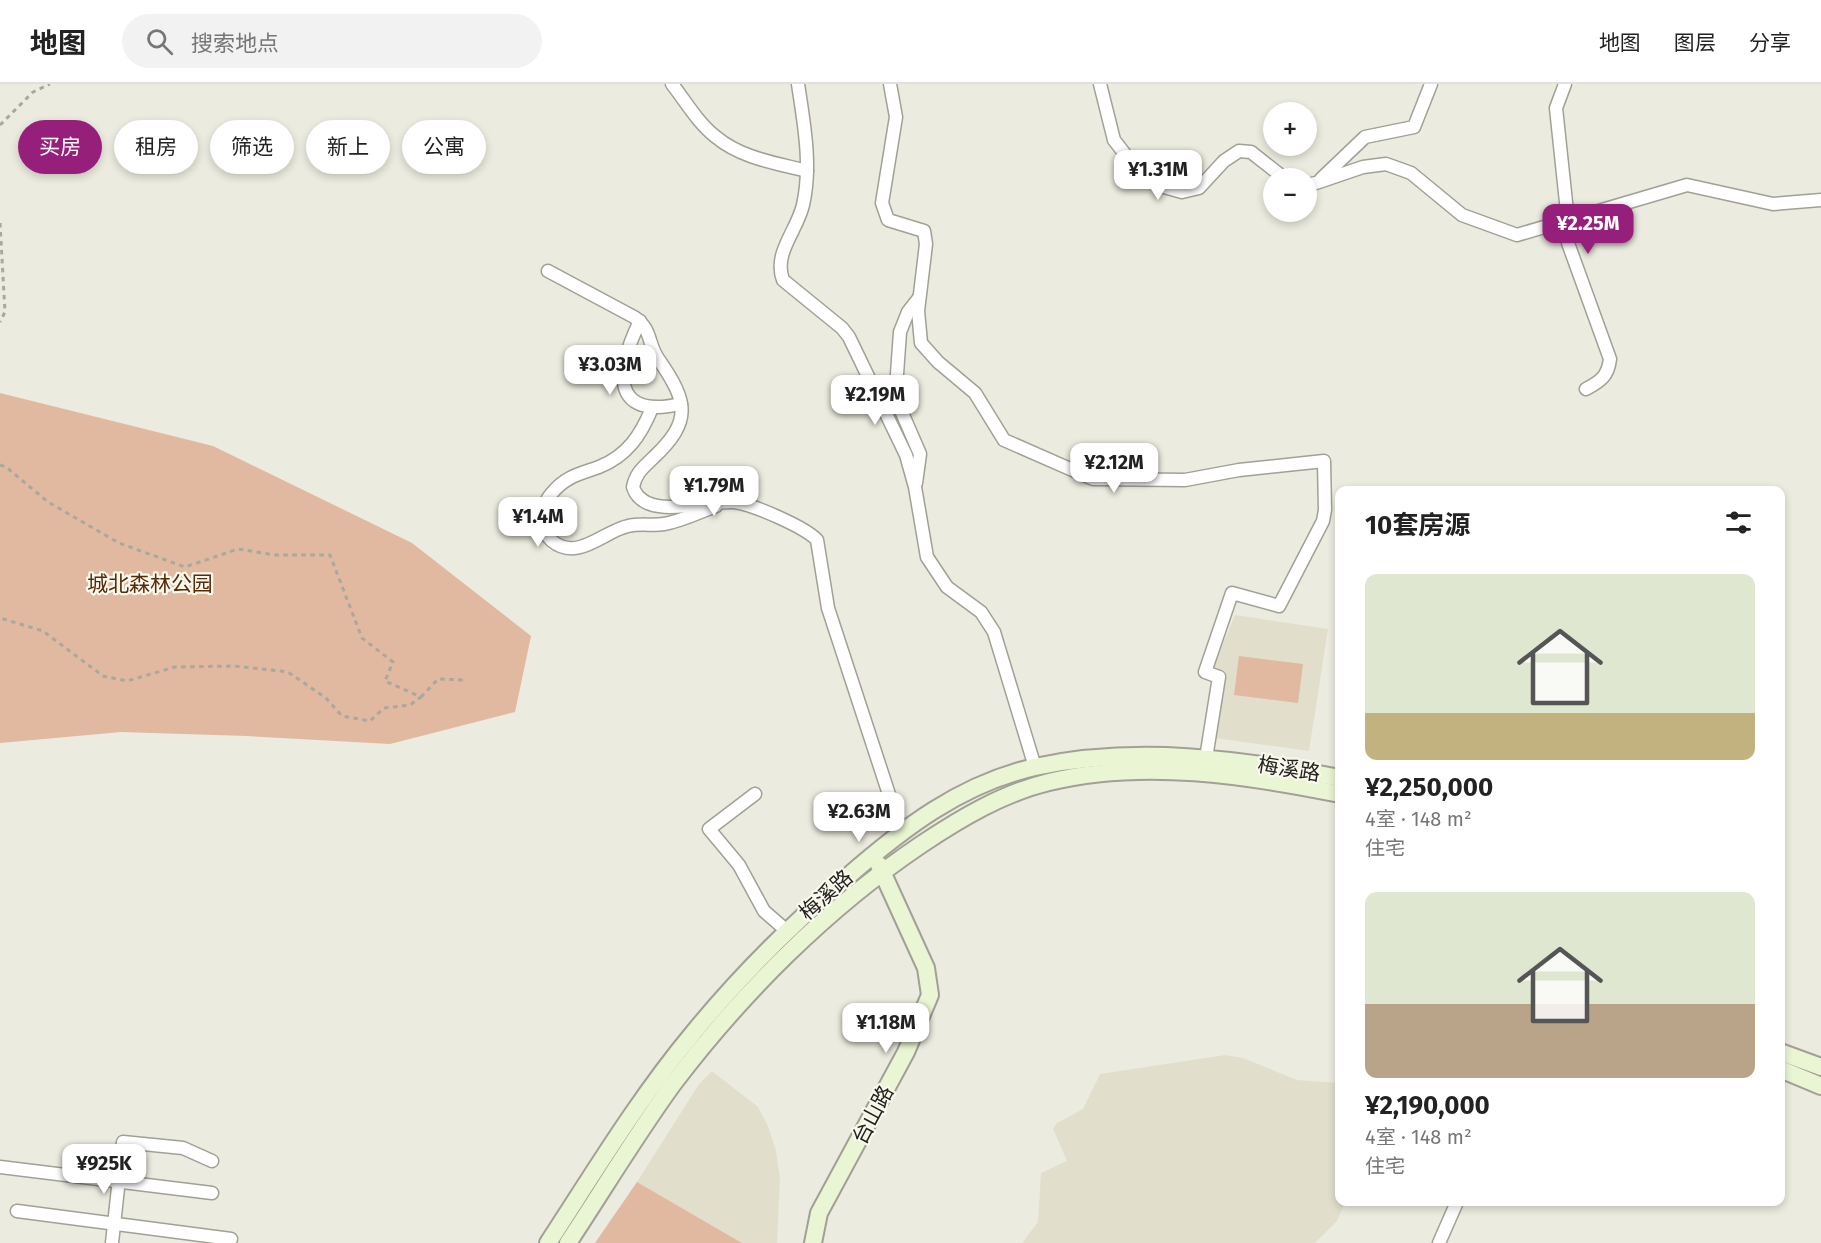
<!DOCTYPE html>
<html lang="zh">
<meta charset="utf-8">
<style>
:root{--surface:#fff;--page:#f2f2f2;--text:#222;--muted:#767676;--line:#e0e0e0;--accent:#961f7c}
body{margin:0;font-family:"Fira Sans","Noto Sans SC",sans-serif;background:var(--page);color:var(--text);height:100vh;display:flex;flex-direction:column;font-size:22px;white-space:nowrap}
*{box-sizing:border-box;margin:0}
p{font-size:20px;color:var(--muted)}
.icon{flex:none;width:33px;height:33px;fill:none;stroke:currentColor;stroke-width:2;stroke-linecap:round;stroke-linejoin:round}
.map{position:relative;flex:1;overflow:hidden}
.sheet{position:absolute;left:1335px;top:402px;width:450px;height:720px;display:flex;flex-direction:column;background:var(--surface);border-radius:12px;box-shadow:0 3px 9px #0003}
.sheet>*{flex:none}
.top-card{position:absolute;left:18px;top:36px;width:570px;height:54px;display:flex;gap:12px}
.buttons{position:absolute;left:1263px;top:18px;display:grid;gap:12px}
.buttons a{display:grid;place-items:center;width:54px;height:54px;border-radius:50%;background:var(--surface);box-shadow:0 3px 9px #0003;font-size:30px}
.price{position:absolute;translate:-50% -51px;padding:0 14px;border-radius:12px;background:#fff;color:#222;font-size:20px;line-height:39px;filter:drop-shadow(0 2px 3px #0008)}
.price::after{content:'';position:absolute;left:50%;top:36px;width:18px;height:14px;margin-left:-9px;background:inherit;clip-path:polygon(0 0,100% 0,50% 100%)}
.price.selected{background:var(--accent);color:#fff}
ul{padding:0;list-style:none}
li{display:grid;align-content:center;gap:12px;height:318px;padding:0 30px}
li span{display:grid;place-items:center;height:186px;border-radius:12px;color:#555}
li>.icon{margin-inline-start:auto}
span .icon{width:108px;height:108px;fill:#fffc;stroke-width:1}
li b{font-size:26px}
h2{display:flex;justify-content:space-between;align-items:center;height:72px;padding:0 30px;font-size:26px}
.tag{padding:0 21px;border-radius:27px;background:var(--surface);box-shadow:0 3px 9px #0003;font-size:21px;line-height:54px}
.tag.selected{background:var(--accent);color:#fff}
header{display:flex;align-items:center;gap:36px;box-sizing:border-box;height:84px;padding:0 30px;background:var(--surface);border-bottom:2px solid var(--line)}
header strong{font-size:28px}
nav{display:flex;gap:33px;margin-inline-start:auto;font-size:21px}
.search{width:420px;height:54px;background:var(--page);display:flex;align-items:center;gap:15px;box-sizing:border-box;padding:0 21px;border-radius:33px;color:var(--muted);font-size:22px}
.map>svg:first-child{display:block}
.built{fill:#e1dfcc}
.green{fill:#e1b8a0}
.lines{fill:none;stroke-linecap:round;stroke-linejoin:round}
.street-casing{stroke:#a2a096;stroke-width:15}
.secondary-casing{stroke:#a2a096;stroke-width:20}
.path{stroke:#a9a89e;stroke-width:3;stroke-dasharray:4.5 4.5;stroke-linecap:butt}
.street{stroke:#fff;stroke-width:12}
.secondary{stroke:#eaf5d4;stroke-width:16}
.labels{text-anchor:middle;stroke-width:4.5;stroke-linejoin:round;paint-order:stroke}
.park-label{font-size:21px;fill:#582a08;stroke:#f9f8ed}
.street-label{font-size:21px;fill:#23221e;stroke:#f9f8ed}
</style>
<header>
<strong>地图</strong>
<div class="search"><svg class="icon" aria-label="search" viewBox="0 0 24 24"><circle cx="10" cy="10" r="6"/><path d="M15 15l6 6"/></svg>搜索地点</div>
<nav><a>地图</a><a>图层</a><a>分享</a></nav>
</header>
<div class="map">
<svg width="1821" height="1159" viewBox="0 0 1821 1159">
<rect width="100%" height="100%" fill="#ecebdf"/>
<g class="built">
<path d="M1235 531 1328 545 1309 667 1215 654 1225 590 1213 584Z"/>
<path d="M1225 971 1243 974 1297 996 1339 999 1340 1118H1345L1344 1121 1337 1137 1315 1159H1022L1038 1138 1041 1089 1067 1077 1053 1045 1057 1039 1083 1025 1100 990Z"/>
<path d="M712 987 758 1023 768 1042 776 1067 780 1094 777 1159H742L637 1098 699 1000Z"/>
</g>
<g class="green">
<path d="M0 309 213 362 412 459 531 552 515 628 390 660 247 652 121 648 0 659Z"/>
<path d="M1239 572 1303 580 1298 619 1234 611Z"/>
<path d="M637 1098 742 1159H595Z"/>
</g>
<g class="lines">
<defs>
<g id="street">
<path d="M672 0C686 18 698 39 716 53 741 74 776 79 807 87"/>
<path d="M798 0C804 40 812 82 803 121 797 147 773 169 783 196L842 244 849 253 906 371 915 403 927 473 947 503 981 528 994 548 1035 683"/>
<path d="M890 0 896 33 882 119 888 136 924 147 926 160 918 227 921 259 938 278 975 309 1004 356 1093 395 1185 396 1239 386 1324 377 1325 426 1323 437 1279 522 1232 509 1205 588 1219 593 1206 674"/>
<path d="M1100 0 1114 56 1135 83 1164 103 1182 108 1199 104 1224 77 1239 67 1251 68 1284 94"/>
<path d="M1565 0 1556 24 1568 137V159L1610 275C1608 292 1601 297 1586 305"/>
<path d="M1321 95 1365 53 1414 43 1431 0"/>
<path d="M1306 101 1316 99 1363 83 1386 80 1411 89 1462 131 1517 151 1687 101 1773 120 1821 116"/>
<path d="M548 187 634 233C653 246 647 260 659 276 688 318 692 337 654 373 644 383 636 388 633 403 644 438 706 416 734 418 752 420 805 443 817 456L828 524 901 747"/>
<path d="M640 237C617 284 608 336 681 320"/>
<path d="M652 324C641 351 627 372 599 383 580 390 566 392 552 409 545 417 539 431 542 443 543 448 548 453 552 457 578 478 604 447 628 442 640 439 652 442 664 440 682 437 699 428 716 422"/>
<path d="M916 399 920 370 900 324 896 304 900 248 908 228 919 214"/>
<path d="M755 710 709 745 739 781 764 827 787 847"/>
<path d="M0 1083 212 1109"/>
<path d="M17 1127 231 1155"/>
<path d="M112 1159 123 1058 183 1064 212 1077"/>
<path d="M1439 1159 1457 1118"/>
</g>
<g id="secondary">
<path d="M1780 968 1821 983"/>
<path d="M1780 985 1821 1002"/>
<path d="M548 1159C595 1087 639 1014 694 948 740 892 791 841 846 794 902 745 960 700 1035 683 1136 661 1239 675 1340 694"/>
<path d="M568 1159C603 1106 636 1051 673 1000 742 909 827 824 922 760 961 734 1003 709 1049 698 1143 675 1246 691 1340 710"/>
<path d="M813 1159 819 1129 906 968 930 911 926 884 879 781"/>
</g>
</defs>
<use href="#street" class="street-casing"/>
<use href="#secondary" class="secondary-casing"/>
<g class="path">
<path d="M0 41 33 8 50 0"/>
<path d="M0 139 5 228 0 238"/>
<path d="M0 381 6 383 48 418 119 459 185 483 238 465 275 471H330L362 554 393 578 385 597 421 613 410 621 384 624 370 637 342 632 326 614 288 588 234 582 175 583 127 597 103 592 43 547 0 534"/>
<path d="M421 613 438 595 466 596"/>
</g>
<use href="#street" class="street"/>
<use href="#secondary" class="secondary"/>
</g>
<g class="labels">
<g class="park-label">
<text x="150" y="507">城北森林公园</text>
</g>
<g class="street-label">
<text transform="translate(1289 685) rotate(9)" y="7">梅溪路</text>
<text transform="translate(826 811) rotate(-42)" y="7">梅溪路</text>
<text transform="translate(873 1031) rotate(-62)" y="7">台山路</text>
</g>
</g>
</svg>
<div class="buttons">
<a>+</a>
<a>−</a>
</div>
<b class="price" style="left:1158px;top:117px">¥1.31M</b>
<b class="price selected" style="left:1588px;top:171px">¥2.25M</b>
<b class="price" style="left:610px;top:312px">¥3.03M</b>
<b class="price" style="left:875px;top:342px">¥2.19M</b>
<b class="price" style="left:1114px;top:410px">¥2.12M</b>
<b class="price" style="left:714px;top:433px">¥1.79M</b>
<b class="price" style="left:538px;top:464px">¥1.4M</b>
<b class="price" style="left:859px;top:759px">¥2.63M</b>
<b class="price" style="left:886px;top:970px">¥1.18M</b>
<b class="price" style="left:104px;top:1111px">¥925K</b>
<div class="top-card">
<a class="tag selected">买房</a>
<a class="tag">租房</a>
<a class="tag">筛选</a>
<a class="tag">新上</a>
<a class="tag">公寓</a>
</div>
<section class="sheet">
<h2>10套房源<svg class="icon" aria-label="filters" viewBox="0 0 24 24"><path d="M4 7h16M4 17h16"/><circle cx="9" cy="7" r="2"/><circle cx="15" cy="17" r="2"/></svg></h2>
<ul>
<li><span style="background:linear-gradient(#dfe7d0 75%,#c2b280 0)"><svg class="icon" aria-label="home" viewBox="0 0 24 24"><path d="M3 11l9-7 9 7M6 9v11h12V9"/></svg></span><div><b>¥2,250,000</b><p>4室 · 148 m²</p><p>住宅</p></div></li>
<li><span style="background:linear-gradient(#dfe7d0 60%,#b9a48a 0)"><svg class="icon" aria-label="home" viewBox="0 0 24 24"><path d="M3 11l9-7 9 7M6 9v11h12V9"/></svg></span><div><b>¥2,190,000</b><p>4室 · 148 m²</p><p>住宅</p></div></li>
</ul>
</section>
</div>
